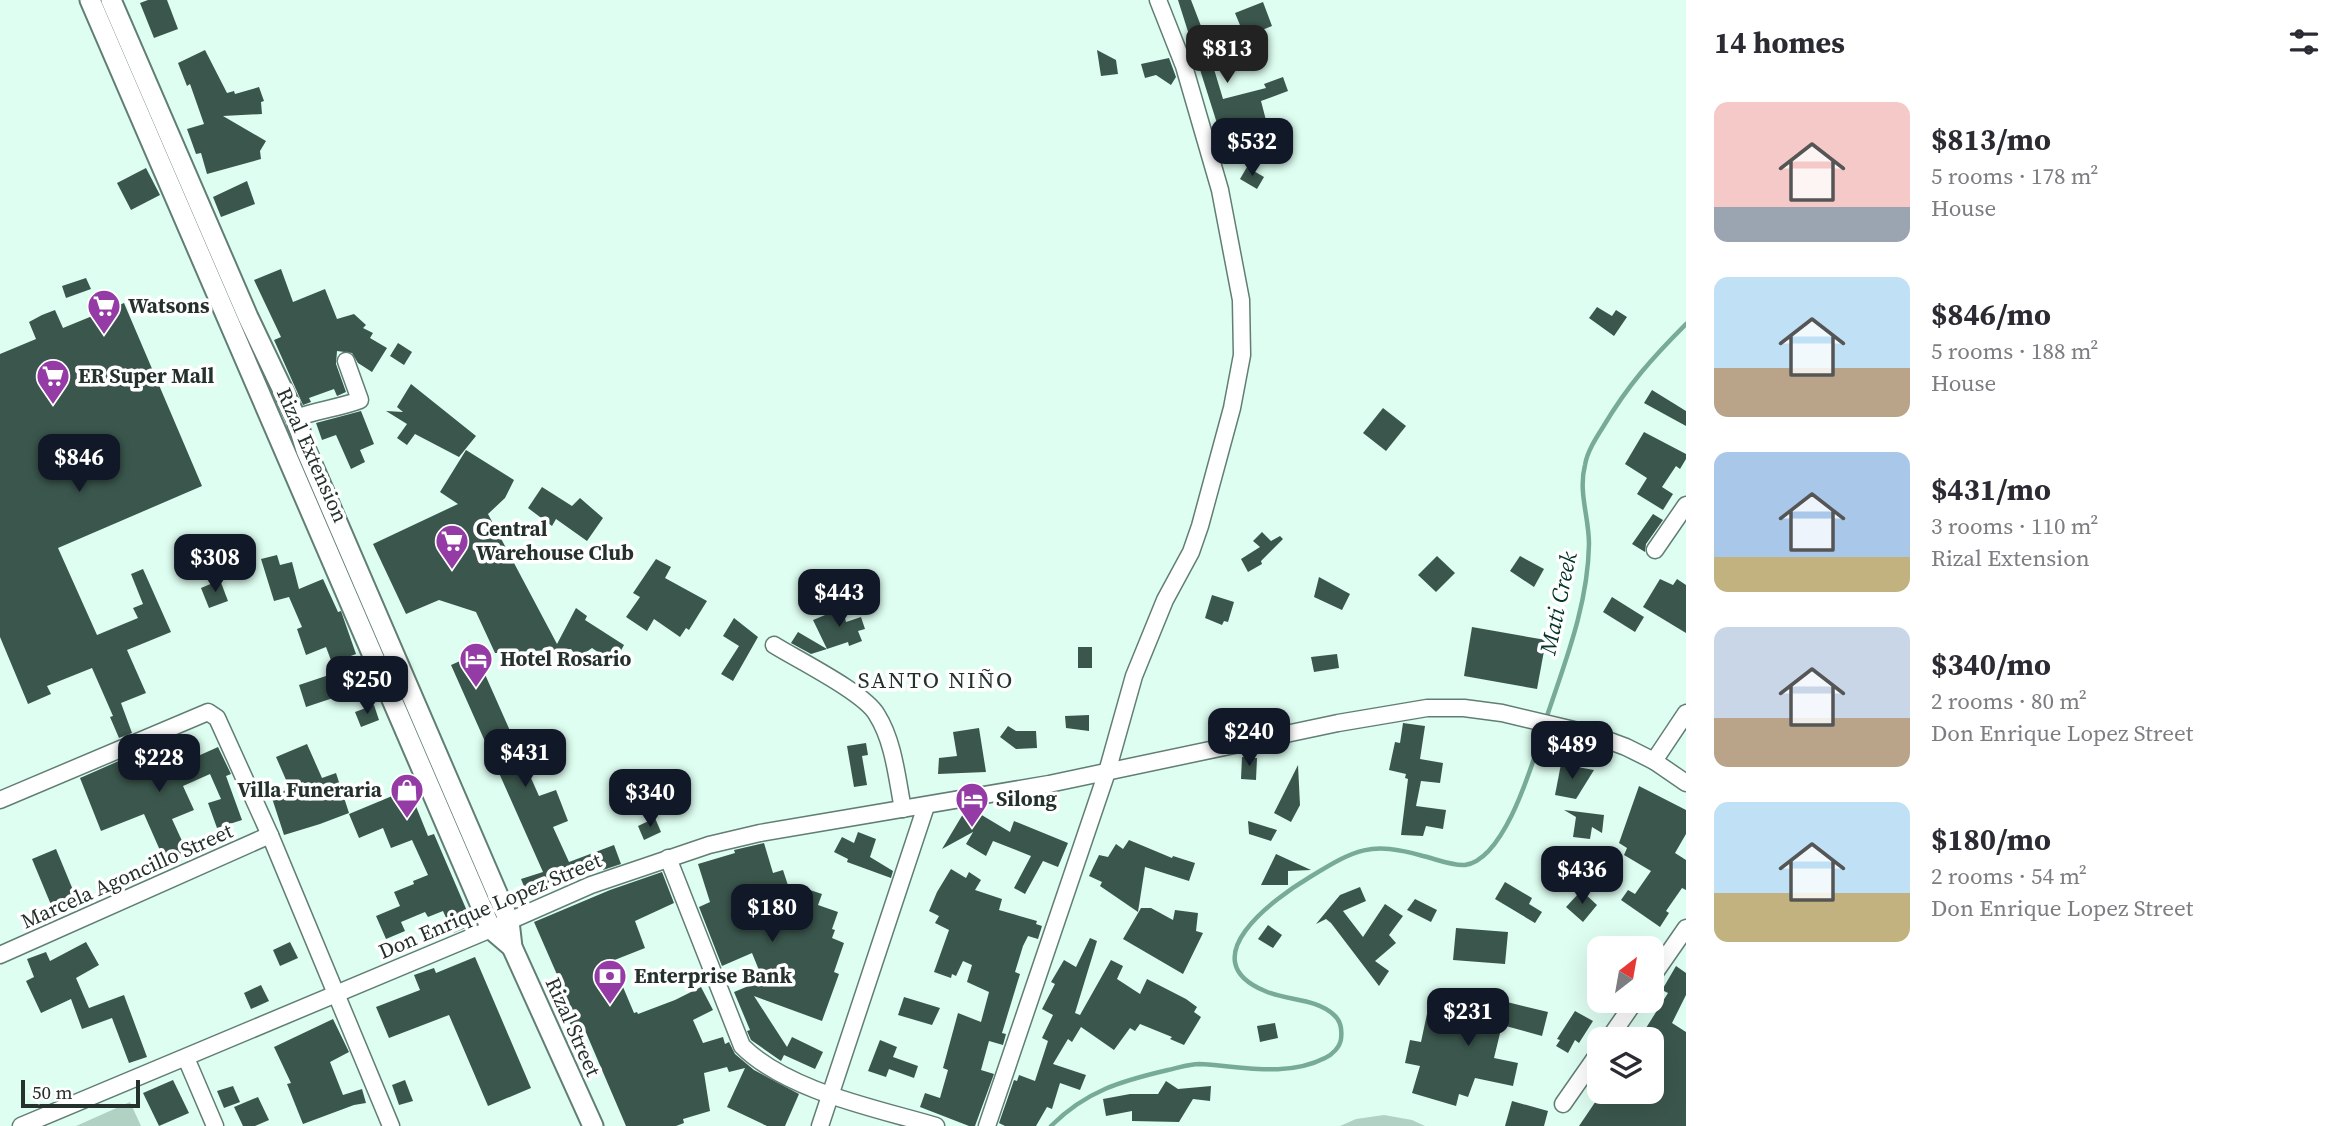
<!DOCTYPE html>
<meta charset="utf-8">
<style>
:root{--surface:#fff;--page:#f2f2f3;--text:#2b2b33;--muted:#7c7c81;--accent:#111827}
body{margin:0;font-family:"Source Serif 4",serif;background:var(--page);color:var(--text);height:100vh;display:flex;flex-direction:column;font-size:26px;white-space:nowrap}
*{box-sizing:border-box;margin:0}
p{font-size:23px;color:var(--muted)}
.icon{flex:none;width:38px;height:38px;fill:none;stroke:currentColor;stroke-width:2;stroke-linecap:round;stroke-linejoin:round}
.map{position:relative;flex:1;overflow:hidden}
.details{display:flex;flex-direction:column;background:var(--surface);width:665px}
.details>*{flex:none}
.needle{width:46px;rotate:31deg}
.tools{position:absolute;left:1587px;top:936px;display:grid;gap:14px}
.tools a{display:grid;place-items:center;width:77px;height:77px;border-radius:14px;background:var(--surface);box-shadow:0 7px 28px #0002;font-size:35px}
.scale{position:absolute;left:21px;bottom:18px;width:119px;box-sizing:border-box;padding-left:7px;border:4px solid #24312c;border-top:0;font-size:19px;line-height:24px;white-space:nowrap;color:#24312c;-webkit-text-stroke:5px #fff;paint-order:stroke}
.price{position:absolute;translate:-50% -60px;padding:0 16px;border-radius:14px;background:var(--accent);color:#fff;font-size:23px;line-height:46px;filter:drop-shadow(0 2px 4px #0008)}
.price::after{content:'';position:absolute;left:50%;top:42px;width:21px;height:16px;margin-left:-10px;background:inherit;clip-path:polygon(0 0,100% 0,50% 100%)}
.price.on{background:#222;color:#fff}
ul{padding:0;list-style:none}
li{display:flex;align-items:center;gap:21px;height:175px;padding:0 28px}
li span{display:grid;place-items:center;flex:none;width:196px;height:140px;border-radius:14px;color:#555}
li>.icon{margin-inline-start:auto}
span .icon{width:84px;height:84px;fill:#fffc;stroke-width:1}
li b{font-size:30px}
h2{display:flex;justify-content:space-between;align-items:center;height:84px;padding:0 28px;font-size:30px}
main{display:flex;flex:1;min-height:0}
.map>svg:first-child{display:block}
.green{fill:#b1d1c5}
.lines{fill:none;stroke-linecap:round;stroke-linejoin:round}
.stream{stroke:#78aa98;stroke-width:4.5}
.building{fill:#3b574d}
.minor-casing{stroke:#617e74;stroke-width:19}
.major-casing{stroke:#617e74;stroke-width:23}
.minor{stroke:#fff;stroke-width:16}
.major{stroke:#fff;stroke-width:19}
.labels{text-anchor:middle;stroke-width:7;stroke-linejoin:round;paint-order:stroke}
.poi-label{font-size:21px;font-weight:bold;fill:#24312c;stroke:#fff;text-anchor:start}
.street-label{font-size:21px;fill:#24312c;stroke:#fff}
.water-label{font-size:23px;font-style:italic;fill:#043327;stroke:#fff}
.neighbourhood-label{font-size:23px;letter-spacing:2px;fill:#24312c;stroke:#fff}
</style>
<main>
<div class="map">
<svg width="1686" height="1126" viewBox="0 0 1686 1126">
<rect width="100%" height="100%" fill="#defef1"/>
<g class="green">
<path d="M130 1102 141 1126H76Z"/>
<path d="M1384 1115 1412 1120 1425 1126H1340L1356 1119Z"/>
</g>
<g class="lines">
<g class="stream">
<path d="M1546 719C1565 662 1588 605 1589 544 1589 517 1578 492 1585 465 1587 452 1596 438 1603 427 1628 385 1652 358 1686 324"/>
<path d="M1051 1126C1086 1091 1121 1081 1168 1070 1178 1068 1189 1064 1199 1064 1240 1066 1286 1078 1325 1058 1332 1055 1340 1047 1341 1039 1342 1031 1341 1021 1334 1015 1316 998 1287 1001 1265 991 1190 960 1273 899 1310 877 1356 849 1370 841 1423 856 1436 859 1452 866 1465 865 1506 859 1533 761 1544 728"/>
</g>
</g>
<g class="building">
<path d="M148 0H167L178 29 154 38 140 3Z"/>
<path d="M1178 0H1191L1201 26 1223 99 1266 88 1264 84 1283 77 1288 91 1261 101 1267 124 1221 136Z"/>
<path d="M1263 2 1272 26 1257 32 1254 25 1242 30 1235 13Z"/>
<path d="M205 50 227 93 234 91 235 94 259 87 264 101 261 102 262 114 223 116 266 141 260 151 261 159 207 174 201 153 196 154 187 129 204 124 190 84 187 86 178 63Z"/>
<path d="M1097 50 1116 60 1118 74 1101 76Z"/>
<path d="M1169 58 1176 77 1171 85 1156 75 1145 78 1141 64Z"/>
<path d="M1247 167 1264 177 1257 189 1240 179Z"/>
<path d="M146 168 160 195 131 210 117 183Z"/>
<path d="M247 181 255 204 221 217 213 197Z"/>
<path d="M281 269 293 302 325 289 337 319 354 314 366 325 363 328 373 333 370 338 387 348 372 372 358 363 352 353 337 351 336 364 346 392 337 396 334 389 309 398 311 402 303 405 274 340 281 337 254 280Z"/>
<path d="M86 278 91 289 66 298 62 286Z"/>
<path d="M124 303 202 486 58 548 97 635 138 618 133 608 143 604 131 574 143 569 171 632 127 650 146 693 121 703 132 733 119 738 110 717 113 716 92 668 47 686 51 694 28 704 0 637V354L36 339 29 322 42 315 55 310 63 328Z"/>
<path d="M1597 307 1612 316 1616 310 1627 317 1614 336 1589 318Z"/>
<path d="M398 343 412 352 404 365 390 356Z"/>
<path d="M411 384 476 436 459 457 415 434 407 445 397 438 407 424 386 411 403 412 397 407Z"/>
<path d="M1652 390 1686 411V426L1644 403Z"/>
<path d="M1383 408 1406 426 1386 451 1363 433Z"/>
<path d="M361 411 374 444 360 450 365 462 351 469 336 435 322 440 316 423Z"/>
<path d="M1644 432 1686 454V459L1680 469 1676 466 1662 487 1673 494 1663 510 1637 494 1647 478 1625 464Z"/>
<path d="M466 450 514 480 505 498 488 514 557 644 576 608 587 616 585 620 624 645 614 663 592 648 578 658 571 649 495 653 476 612 439 600 406 614 373 544 458 504 440 492Z"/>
<path d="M542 487 572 506 580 498 603 518 587 541 556 519 552 526 528 508Z"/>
<path d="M1653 514 1663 520 1646 544 1645 552 1632 544Z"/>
<path d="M1262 532 1271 541 1280 536 1283 539 1261 561 1262 564 1248 572 1241 559 1260 547 1253 541Z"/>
<path d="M243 536 252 553 238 560 229 543Z"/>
<path d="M277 555 280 565 292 562 299 589 323 579 338 612 341 611 356 654 332 663 326 647 306 655 297 629 302 627 289 597 274 601 261 559Z"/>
<path d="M1437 556 1455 573 1436 592 1418 575Z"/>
<path d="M1520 556 1544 569 1534 587 1510 571Z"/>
<path d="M656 559 671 567 665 578 707 601 689 630 686 628 680 637 654 619 647 631 626 617 640 597 633 593Z"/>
<path d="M1319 577 1350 594 1342 610 1314 597Z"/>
<path d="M1660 579 1673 585 1677 579 1686 585V633L1643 607Z"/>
<path d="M220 580 228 601 209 608 201 588Z"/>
<path d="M1212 595 1234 602 1228 622 1224 621 1222 625 1205 618Z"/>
<path d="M1612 597 1644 617 1635 632 1603 612Z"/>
<path d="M842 606 846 622 861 617 865 629 858 631 862 641 849 646 848 642 827 649 813 620 830 613 829 610Z"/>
<path d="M734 618 758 637 733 681 721 674 739 646 723 636Z"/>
<path d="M1472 627 1546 640 1537 689 1464 676Z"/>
<path d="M798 632 827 649 811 654 791 643Z"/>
<rect x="1078" y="647" width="14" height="21"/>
<path d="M476 654 539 796 556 790 568 821 553 827 569 862 614 845 621 864 603 870 602 868 528 896 521 879 543 872 451 665Z"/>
<path d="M1337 654 1339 668 1314 672 1311 657Z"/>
<path d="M332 674 339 696 306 707 299 685Z"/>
<path d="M374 705 379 720 361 727 355 712Z"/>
<path d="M1089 715V731L1066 728 1065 716Z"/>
<path d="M1403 723 1425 726 1420 759 1443 763 1440 783 1421 781 1416 806 1446 810 1443 829 1426 826 1423 836 1401 835 1408 779 1405 778 1406 774 1389 770 1395 742 1400 743Z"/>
<path d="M1008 726 1016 731H1036L1037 748 1016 749 1000 737Z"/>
<path d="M979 728 986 772 938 774 939 758 957 756 953 732Z"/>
<path d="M178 736 189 760 218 747 231 774 226 776 242 820 217 828 208 803 221 799 210 774 183 786 194 810 172 819 188 854 166 864 144 814 101 831 80 778 137 753 143 769 171 757 164 742Z"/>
<path d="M866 743 868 755 862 756 867 785 854 787 847 746Z"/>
<path d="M307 744 322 778 336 773 349 813 320 824 284 835 271 795 290 789 276 757Z"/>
<path d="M1242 757 1257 758 1256 780 1241 779Z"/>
<path d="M1561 764 1594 770 1576 799 1555 795Z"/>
<path d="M1298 765 1300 805 1291 822 1274 813Z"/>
<path d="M1639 786 1686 810V834L1675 853 1686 860V890L1682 888 1666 911 1669 913 1660 927 1621 900 1628 890 1635 894 1651 871 1624 855 1627 848 1619 843Z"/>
<path d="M409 789 428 836 434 834 473 925 453 933 443 911 428 917 425 912 401 922 405 931 386 939 376 916 400 906 394 892 414 884 413 881 428 875 412 840 391 848 383 828 359 838 349 814Z"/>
<path d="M970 808 1010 832 1014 821 1068 843 1058 867 1043 861 1025 894 1014 888 1031 856 993 841 986 856 966 844 973 832 942 849 966 809Z"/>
<path d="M1564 810 1604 815 1602 833 1592 827 1590 839 1573 837 1576 817Z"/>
<path d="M655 818 661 832 644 840 638 826Z"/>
<path d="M1248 821 1277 830 1271 841 1249 834Z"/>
<path d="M858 832 876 839 870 857 893 871 891 878 847 862 848 859 834 852 842 837 854 843Z"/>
<path d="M1129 840 1172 858 1173 856 1195 863 1189 881 1145 867 1138 912 1100 886 1102 882 1089 876 1099 855 1108 857 1116 844 1123 849Z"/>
<path d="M764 843 773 873 783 870 798 916 807 889 822 894 818 905 838 912 832 929 835 930 832 938 844 943 834 972 839 974 822 1021 754 996 787 1047 792 1037 823 1052 815 1069 784 1055 781 1061 751 1040 747 1031 750 1030 734 992 763 980 752 953 722 966 699 907 710 902 698 864 735 853 734 850Z"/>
<path d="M56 849 78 902 54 912 32 859Z"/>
<path d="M1276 854 1311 870 1288 871V885H1261Z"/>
<path d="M951 869 966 878 969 872 981 880 975 890 1002 899 999 910 1037 921 1036 924 1042 926 1038 939 1028 936 1023 946 1015 972 1020 974 1002 1033 1006 1034 1003 1045 989 1041 981 1070 994 1074 975 1126H969L920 1107 925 1093 940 1098 948 1070 943 1068 958 1013 981 1022 989 992 967 982 972 965 963 961 956 976 952 974 951 978 934 972 949 930 935 923 939 916 929 911 937 892Z"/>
<path d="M662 872 674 903 635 921 645 948 612 961 634 1013 637 1012 638 1014 675 1000 701 987 713 1010 693 1020 703 1043 723 1037 725 1044 729 1042 735 1054 754 1070 799 1094 785 1126H767L727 1107 745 1068 729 1072 727 1067 704 1073 710 1111 683 1119 684 1123 676 1126H626L584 1028 574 1033 555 988 562 986 534 922 610 890Z"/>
<path d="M1505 882 1532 898 1529 904 1542 912 1535 923 1495 899Z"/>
<path d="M1360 887 1366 901 1343 911 1363 937 1385 904 1403 916 1389 935 1396 943 1375 961 1389 971 1379 986 1331 923 1326 919 1316 924 1340 895Z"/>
<path d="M1579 893H1584L1597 905 1583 922 1566 907Z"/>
<path d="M1415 899 1437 910 1431 922 1407 910Z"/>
<path d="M1141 908H1151L1173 920 1175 910 1198 913 1196 931 1203 933 1183 974 1123 939Z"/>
<path d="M1268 925 1282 935 1273 948 1258 939Z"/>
<path d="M1456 928 1508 932 1505 964 1453 960Z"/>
<path d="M1090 938 1097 941 1075 1013 1080 1015 1111 960 1123 966 1117 979 1140 994 1147 979 1186 999 1197 1007 1194 1012 1201 1017 1184 1045 1170 1039 1172 1037 1140 1024 1135 1031 1130 1028 1114 1050 1081 1027 1072 1042 1068 1039 1053 1064 1086 1075 1080 1090 1060 1083 1052 1109 1047 1107 1036 1126H1005L999 1123 1014 1080 1017 1081 1019 1075 1035 1081 1048 1041 1042 1038 1053 1015 1042 1009 1055 984 1051 982 1064 960 1076 967Z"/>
<path d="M86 942 99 965 76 978 89 1008 124 995 147 1057 129 1063 112 1018 82 1029 71 999 41 1013 26 981 34 977 27 959 46 952 50 961Z"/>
<path d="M290 942 298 958 280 966 273 950Z"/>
<path d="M475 957 531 1088 488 1106 449 1015 389 1038 376 1007 420 990 414 975 434 968 436 973Z"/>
<path d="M1676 966 1686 973V995L1672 1023 1686 1032V1126H1579L1602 1092 1620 1104 1628 1092H1652V1040L1641 1036 1668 993 1662 990Z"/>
<path d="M261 985 269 1001 251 1009 244 993Z"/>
<path d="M1470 992 1502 1001V1004L1506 998 1508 999 1507 1002 1548 1012 1542 1036 1502 1025 1494 1058 1518 1063 1513 1086 1475 1078 1468 1097 1459 1094 1456 1106 1412 1093 1420 1066 1405 1063 1410 1040 1421 1042 1427 1014 1462 1022Z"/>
<path d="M904 997 940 1008 932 1025 898 1015Z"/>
<path d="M1575 1011 1593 1021 1579 1043 1575 1040 1568 1053 1556 1046 1560 1040 1557 1039Z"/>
<path d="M333 1019 349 1052 330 1062 343 1095 362 1089 366 1103 354 1105 303 1124 287 1084 291 1083 274 1047Z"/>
<path d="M1275 1023 1278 1038 1260 1042 1257 1026Z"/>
<path d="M880 1040 897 1047 893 1057 918 1066 914 1078 889 1069 886 1077 868 1071Z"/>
<path d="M173 1080 189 1113 159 1126 143 1093Z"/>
<path d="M405 1080 413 1101 399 1105 392 1085Z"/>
<path d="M1166 1081 1178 1089 1211 1086 1210 1101 1193 1099 1179 1122 1132 1121V1111L1106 1116 1103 1099 1130 1094H1158Z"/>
<path d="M233 1086 240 1102 224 1108 217 1091Z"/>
<path d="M258 1097 269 1120 255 1126H243L234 1107Z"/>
<path d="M1512 1101 1548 1111 1544 1126H1505Z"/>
</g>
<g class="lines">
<defs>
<g id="minor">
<path d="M296 418C317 410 339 408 360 400L346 361"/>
<path d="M1655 550 1686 505"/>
<path d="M774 645C798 660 865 693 877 715 894 742 897 779 903 809"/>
<path d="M1654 761 1686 713"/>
<path d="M0 800 208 712 217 718 270 835 391 1126"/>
<path d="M668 858 742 1046C787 1091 875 1108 936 1126"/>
<path d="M0 955 270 835"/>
<path d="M1652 977 1686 928"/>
<path d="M1608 1040 1635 1001"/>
<path d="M186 1058 215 1126"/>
<path d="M1563 1104 1600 1051"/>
<path d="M21 1126 491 929 591 885 709 845 760 833 1049 784 1338 723 1427 708H1464L1502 713 1591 734 1626 747 1654 761 1686 783"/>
<path d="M820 1126 926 806"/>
<path d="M987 1126 1107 772 1134 676 1165 600 1191 552 1200 526 1232 408 1242 355 1241 300 1220 190 1184 66 1158 0"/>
</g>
<g id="major">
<path d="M90 0 491 929 512 947"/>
<path d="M111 0 248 317 296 418 306 450 509 921 512 947 593 1126"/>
</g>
</defs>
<use href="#minor" class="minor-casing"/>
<use href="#major" class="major-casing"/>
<use href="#minor" class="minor"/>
<use href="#major" class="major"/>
</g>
<defs>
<symbol id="supermarket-pin" viewBox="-11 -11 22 30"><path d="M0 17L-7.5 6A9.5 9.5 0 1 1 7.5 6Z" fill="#943ba6" stroke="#fff"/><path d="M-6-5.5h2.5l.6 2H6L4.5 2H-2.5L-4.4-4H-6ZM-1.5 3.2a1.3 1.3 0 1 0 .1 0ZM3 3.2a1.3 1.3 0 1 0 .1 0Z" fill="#fff"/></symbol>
<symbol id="hotel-pin" viewBox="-11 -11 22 30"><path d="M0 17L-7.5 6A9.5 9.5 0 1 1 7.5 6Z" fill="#943ba6" stroke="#fff"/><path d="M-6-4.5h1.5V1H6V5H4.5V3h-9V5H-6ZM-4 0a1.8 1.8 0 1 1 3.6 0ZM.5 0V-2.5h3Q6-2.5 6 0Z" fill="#fff"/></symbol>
<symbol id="shop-pin" viewBox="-11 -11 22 30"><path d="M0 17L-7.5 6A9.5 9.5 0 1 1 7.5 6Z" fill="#943ba6" stroke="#fff"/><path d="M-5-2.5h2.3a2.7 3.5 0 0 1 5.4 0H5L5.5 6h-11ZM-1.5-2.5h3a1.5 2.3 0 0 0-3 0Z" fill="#fff"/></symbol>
<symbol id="bank-pin" viewBox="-11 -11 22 30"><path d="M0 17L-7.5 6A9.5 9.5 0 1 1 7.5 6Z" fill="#943ba6" stroke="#fff"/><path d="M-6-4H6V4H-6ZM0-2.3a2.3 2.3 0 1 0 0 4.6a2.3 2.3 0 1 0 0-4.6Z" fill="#fff"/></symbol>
</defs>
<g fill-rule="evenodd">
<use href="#supermarket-pin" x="85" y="287" width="38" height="52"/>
<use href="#supermarket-pin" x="34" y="357" width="38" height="52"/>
<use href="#supermarket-pin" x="433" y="522" width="38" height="52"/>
<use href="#hotel-pin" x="457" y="640" width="38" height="52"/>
<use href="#shop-pin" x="388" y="771" width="38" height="52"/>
<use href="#hotel-pin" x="953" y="780" width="38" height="52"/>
<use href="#bank-pin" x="591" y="957" width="38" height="52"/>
</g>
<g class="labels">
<g class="poi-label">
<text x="128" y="313">Watsons</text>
<text x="78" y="383">ER Super Mall</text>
<text x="476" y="536">Central<tspan x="476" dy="24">Warehouse Club</tspan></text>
<text x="500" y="666">Hotel Rosario</text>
<text x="382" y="797" text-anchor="end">Villa Funeraria</text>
<text x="996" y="806">Silong</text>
<text x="634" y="983">Enterprise Bank</text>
</g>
<g class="street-label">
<text transform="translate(312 455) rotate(66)" y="7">Rizal Extension</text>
<text transform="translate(127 876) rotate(-24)" y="7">Marcela Agoncillo Street</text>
<text transform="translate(490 906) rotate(-23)" y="7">Don Enrique Lopez Street</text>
<text transform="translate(573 1027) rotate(66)" y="7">Rizal Street</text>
</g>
<g class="water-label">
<text transform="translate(1558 603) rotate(-78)" y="8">Mati Creek</text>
</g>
<g class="neighbourhood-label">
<text x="936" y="688">SANTO NIÑO</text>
</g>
</g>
</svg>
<div class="tools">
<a><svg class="needle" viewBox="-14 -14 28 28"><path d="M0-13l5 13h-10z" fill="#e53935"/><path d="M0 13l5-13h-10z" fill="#7c7c81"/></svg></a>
<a><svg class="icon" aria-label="layers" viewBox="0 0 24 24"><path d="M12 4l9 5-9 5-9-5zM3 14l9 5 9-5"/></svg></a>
</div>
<div class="scale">50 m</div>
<b class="price on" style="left:1227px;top:85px">$813</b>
<b class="price" style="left:1252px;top:178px">$532</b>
<b class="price" style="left:79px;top:494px">$846</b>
<b class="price" style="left:215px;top:594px">$308</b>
<b class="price" style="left:839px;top:629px">$443</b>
<b class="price" style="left:367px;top:716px">$250</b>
<b class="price" style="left:1249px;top:768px">$240</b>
<b class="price" style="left:1572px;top:781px">$489</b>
<b class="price" style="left:525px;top:789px">$431</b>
<b class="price" style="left:159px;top:794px">$228</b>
<b class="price" style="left:650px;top:829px">$340</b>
<b class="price" style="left:1582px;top:906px">$436</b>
<b class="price" style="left:772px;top:944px">$180</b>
<b class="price" style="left:1468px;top:1048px">$231</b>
</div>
<section class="details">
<h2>14 homes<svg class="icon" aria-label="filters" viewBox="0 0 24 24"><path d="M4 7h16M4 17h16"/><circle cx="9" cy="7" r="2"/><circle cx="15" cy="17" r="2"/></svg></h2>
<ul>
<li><span style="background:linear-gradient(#f6c9c9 75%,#9aa5b1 0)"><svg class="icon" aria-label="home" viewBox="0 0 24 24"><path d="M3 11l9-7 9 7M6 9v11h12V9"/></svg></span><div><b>$813/mo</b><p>5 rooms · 178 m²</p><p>House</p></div></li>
<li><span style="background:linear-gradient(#bfe0f5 65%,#b9a48a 0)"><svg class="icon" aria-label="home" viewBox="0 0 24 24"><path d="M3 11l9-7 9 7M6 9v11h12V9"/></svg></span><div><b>$846/mo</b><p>5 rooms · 188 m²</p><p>House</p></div></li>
<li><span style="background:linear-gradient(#a9c7e8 75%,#c2b280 0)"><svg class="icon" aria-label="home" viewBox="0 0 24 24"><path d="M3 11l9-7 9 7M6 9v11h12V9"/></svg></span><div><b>$431/mo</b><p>3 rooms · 110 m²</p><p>Rizal Extension</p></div></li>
<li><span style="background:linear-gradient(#c9d6e8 65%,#b9a48a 0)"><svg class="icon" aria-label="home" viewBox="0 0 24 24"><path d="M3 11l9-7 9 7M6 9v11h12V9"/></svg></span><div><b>$340/mo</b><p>2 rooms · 80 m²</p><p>Don Enrique Lopez Street</p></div></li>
<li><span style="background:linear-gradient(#bfe0f5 65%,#c2b280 0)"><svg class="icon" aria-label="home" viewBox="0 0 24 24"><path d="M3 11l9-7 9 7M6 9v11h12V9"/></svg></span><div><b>$180/mo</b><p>2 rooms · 54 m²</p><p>Don Enrique Lopez Street</p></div></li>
</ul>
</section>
</main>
